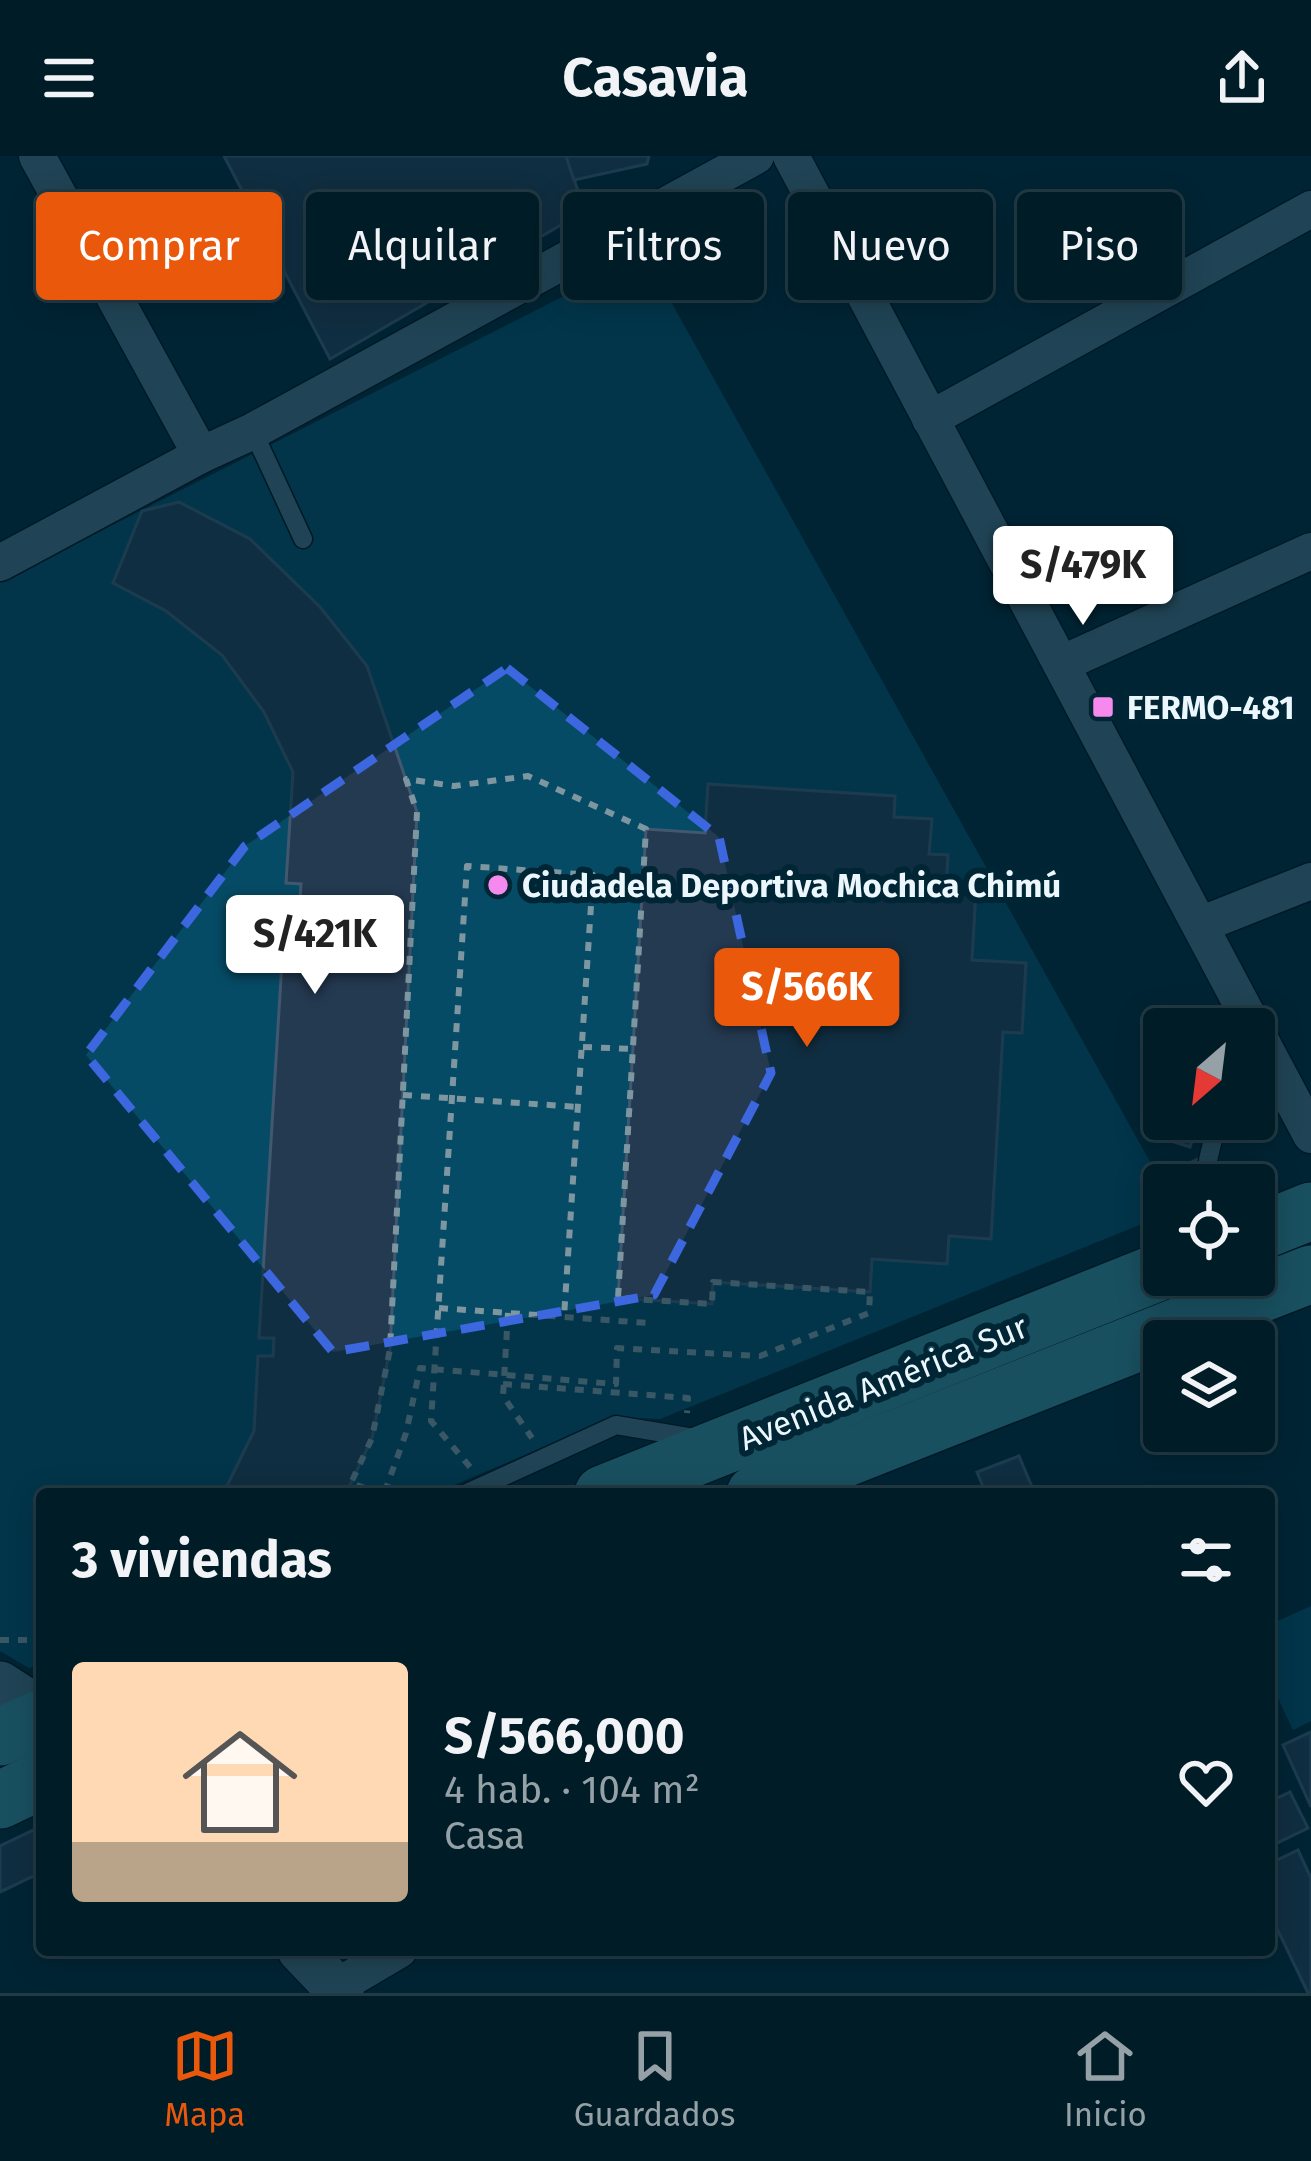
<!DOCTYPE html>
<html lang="es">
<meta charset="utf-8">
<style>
:root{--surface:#001c27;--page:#0e2933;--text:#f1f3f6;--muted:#95a1a7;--line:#223a44;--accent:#ea580c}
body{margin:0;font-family:"Fira Sans",sans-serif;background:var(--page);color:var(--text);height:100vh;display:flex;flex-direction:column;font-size:45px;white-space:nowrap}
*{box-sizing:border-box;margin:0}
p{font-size:39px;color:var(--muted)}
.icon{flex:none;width:66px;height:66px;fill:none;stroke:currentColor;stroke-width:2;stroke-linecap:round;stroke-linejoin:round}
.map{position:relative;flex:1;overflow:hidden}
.panel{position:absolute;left:36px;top:1332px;width:1239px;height:468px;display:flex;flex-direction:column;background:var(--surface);border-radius:12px;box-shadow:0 6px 30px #0003,0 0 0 3px var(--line)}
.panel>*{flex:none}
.guide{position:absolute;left:36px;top:36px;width:1239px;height:108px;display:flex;gap:24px}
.needle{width:78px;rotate:208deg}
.controls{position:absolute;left:1143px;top:852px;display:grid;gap:24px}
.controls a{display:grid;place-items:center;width:132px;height:132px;border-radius:12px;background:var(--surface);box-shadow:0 6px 30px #0003,0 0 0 3px var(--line);font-size:60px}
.price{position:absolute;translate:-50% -102px;padding:0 27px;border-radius:12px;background:#fff;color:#222;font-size:39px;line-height:78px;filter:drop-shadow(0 3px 6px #0008)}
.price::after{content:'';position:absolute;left:50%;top:72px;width:36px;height:27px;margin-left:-18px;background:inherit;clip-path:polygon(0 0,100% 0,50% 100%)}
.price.on{background:var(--accent);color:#fff}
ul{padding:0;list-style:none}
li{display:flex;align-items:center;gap:36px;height:300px;padding:0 36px}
li span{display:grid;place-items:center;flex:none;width:336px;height:240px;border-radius:12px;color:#555}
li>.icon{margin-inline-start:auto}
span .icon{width:144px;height:144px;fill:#fffc;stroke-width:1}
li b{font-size:51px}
h2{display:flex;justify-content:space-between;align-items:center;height:144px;padding:0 36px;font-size:51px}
.pill{padding:0 42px;border-radius:12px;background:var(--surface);box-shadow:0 6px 30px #0003,0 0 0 3px var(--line);font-size:42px;line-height:108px}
.pill.on{background:var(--accent);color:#fff}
header{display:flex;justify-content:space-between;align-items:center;height:156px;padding:0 36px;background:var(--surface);font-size:54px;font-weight:700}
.menu{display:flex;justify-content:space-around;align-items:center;height:168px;border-top:3px solid var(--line);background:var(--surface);font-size:33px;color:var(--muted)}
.menu a{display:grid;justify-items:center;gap:6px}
.menu .on{color:var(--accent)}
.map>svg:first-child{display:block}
.green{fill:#064b65}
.building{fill:#243a51;stroke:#415870;stroke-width:3}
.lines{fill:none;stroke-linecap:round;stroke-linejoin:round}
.service-casing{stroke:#000d18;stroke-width:21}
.minor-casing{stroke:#000d18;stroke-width:39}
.tertiary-casing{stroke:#000d18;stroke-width:48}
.primary-casing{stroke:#000d18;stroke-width:60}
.path{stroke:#7e96a0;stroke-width:6;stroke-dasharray:9 9;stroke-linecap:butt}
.service{stroke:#486b7c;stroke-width:18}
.minor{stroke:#486b7c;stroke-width:36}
.tertiary{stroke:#486b7c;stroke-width:45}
.primary{stroke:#388595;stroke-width:57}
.marked{fill:none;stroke:#3c67de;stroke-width:9;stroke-dasharray:24 15;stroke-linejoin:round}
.poi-dot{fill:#f689ee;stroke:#002534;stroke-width:4.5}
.labels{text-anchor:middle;stroke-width:12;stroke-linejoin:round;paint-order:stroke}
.poi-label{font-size:33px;font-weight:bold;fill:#ebf7fd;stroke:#002534;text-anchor:start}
.street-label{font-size:33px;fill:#ebf7fd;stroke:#002534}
</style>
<header><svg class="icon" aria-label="menu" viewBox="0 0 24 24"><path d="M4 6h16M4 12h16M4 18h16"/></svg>Casavia<svg class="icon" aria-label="share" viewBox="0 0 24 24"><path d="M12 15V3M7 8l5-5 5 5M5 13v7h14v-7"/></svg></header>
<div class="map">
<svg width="1311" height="1837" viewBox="0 0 1311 1837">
<rect width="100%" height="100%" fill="#002534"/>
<g class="green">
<path d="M645 99 1164 1031V1059L660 1263 614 1261 433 1338H42V1507L29 1512 0 1495V426Z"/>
<path d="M1311 1450V1565L1293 1574 1269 1523V1469Z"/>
</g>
<g class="building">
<path d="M224 0H566L585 55 330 203Z"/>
<path d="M566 0H649L647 8 574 24Z"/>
<path d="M179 346 250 383 320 451 367 510 417 656 390 1193 372 1282 351 1327 343 1338H223L254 1275 258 1200H273L274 1182H259L285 756 299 757 301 728 286 727 293 616 264 556 222 499 166 455 113 427 142 355Z"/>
<path d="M708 628 895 640 894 661 932 663 929 698 948 699 946 733 976 734 972 804 1026 807 1022 877 1003 876 991 1083 949 1080 947 1108 872 1103 870 1136 713 1126 712 1148 618 1142 646 673 705 677Z"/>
<path d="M1175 963H1199L1190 991 1168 984Z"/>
<path d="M1206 999 1221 1029H1182L1175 1014Z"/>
<path d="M1188 1275H1239L1197 1294Z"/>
<path d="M1019 1300 1035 1338H986L977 1316Z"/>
<path d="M1311 1576V1651L1283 1589Z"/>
<path d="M1290 1636 1308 1672 1269 1691V1646Z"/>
<path d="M42 1670V1716L0 1736V1690Z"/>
<path d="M1298 1694 1311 1722V1837H1308L1269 1756V1708Z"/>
</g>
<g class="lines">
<defs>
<g id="service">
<path d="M253 275 303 383"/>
<path d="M1254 938 1282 924"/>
<path d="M1208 1004 1218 963"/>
<path d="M465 1338 616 1269 694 1282"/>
</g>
<g id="minor">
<path d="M37 0 201 299"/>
<path d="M791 0 1311 979"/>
<path d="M930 263 1311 53"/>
<path d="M0 407 201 299 253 275 756 0"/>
<path d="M1061 508 1311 395"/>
<path d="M1200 769 1311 725"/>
<path d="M336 1831 399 1794"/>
</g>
<g id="tertiary">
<path d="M0 1528 42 1555"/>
<path d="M300 1794 341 1837"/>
</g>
<g id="primary">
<path d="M1254 1078 1311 1055"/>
<path d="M603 1338 1164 1114"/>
<path d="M755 1338 1311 1118"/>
<path d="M0 1581 42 1562"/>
<path d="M0 1644 42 1624"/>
</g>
</defs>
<use href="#service" class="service-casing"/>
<use href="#minor" class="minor-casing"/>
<use href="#tertiary" class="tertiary-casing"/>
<use href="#primary" class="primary-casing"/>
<g class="path">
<path d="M583 891 633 893"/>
<path d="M403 939 578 951"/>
<path d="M439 1152 648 1167"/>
<path d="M508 1157 503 1240 532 1282"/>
<path d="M503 1228 688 1242 687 1257"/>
<path d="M470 1311 431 1265 467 710 593 719 564 1161"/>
<path d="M382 1338 351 1327 372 1282 390 1193 417 656 406 623 454 630 528 620 646 673 618 1142 712 1148 713 1126 870 1136 869 1157 760 1200 617 1192 616 1228 420 1212 406 1277 384 1338"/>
<path d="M0 1484H42"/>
</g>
<use href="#service" class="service"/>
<use href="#minor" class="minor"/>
<use href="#tertiary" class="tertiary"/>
<use href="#primary" class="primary"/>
</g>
<path d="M0 0H1311V1837H0ZM507 512 719 681 771 917 654 1139 333 1196 86 899 245 690Z" fill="#002534" fill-opacity=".55" fill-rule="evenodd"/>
<path class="marked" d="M507 512 719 681 771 917 654 1139 333 1196 86 899 245 690Z"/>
<g class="poi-dot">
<rect x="1091" y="539" width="24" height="24" rx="6"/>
<circle cx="498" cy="729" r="12"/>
</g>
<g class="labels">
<g class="poi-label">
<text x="1127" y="563">FERMO-481</text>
<text x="522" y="741">Ciudadela Deportiva Mochica Chimú</text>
</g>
<g class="street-label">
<text transform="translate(883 1226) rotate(-22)" y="12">Avenida América Sur</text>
</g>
</g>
</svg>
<div class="controls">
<a><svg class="needle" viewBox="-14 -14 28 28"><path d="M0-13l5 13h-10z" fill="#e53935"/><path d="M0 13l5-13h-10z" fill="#95a1a7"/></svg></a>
<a><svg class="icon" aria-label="locate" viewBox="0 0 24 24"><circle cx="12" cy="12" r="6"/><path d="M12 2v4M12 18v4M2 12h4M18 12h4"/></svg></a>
<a><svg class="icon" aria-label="layers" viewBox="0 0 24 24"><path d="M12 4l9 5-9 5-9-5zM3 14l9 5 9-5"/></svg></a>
</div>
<b class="price" style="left:1083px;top:472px">S/479K</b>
<b class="price" style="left:315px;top:841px">S/421K</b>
<b class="price on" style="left:807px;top:894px">S/566K</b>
<div class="guide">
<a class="pill on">Comprar</a>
<a class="pill">Alquilar</a>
<a class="pill">Filtros</a>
<a class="pill">Nuevo</a>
<a class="pill">Piso</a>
</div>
<section class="panel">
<h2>3 viviendas<svg class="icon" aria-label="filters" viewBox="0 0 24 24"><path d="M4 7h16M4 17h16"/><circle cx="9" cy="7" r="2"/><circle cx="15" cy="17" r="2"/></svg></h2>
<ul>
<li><span style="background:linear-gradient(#ffd9b3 75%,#b9a48a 0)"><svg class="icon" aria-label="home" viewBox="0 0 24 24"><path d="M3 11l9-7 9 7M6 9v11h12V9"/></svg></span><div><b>S/566,000</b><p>4 hab. · 104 m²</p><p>Casa</p></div><svg class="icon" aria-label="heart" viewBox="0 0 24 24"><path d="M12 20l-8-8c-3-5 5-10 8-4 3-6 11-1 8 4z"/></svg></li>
</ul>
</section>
</div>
<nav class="menu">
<a class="on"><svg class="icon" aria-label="map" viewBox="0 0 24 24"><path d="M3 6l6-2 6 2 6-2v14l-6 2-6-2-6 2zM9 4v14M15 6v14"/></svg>Mapa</a>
<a><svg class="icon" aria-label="saved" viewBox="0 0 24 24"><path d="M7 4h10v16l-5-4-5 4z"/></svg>Guardados</a>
<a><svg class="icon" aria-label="home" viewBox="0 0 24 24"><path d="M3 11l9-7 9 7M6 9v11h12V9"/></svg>Inicio</a>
</nav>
